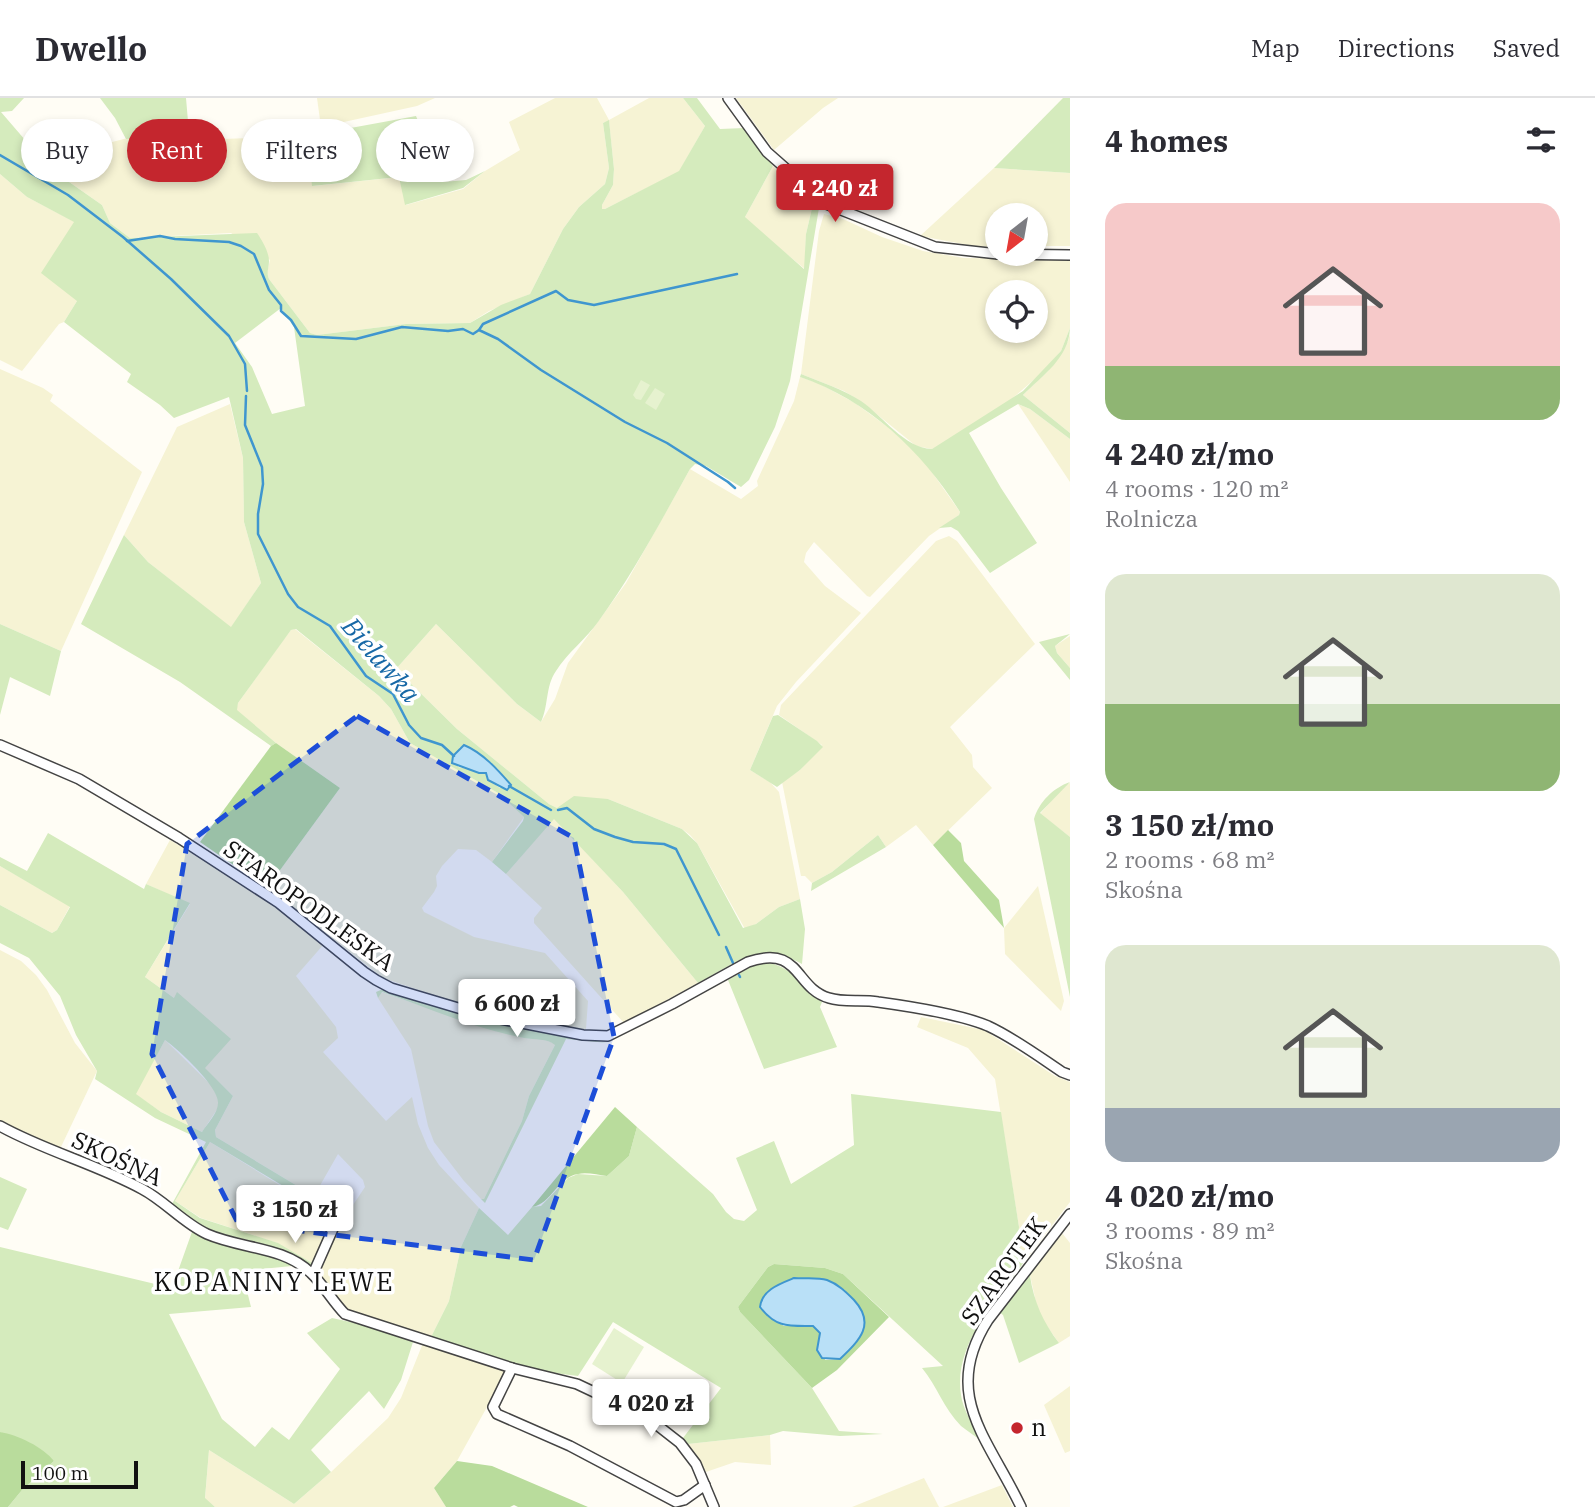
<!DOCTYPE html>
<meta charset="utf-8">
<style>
:root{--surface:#fff;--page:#f2f2f3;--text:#2b2b33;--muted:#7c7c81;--line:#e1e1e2;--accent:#c4262e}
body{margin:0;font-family:"IBM Plex Serif",serif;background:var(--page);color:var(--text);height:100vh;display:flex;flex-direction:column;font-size:26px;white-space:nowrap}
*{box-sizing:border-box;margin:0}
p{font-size:23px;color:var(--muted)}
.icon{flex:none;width:38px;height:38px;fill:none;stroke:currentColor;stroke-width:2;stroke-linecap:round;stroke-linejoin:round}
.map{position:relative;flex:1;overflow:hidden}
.drawer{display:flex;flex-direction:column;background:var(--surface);width:525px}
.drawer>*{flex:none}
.top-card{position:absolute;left:21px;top:21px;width:665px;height:63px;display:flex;gap:14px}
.needle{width:46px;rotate:211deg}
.tools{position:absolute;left:985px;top:105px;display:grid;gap:14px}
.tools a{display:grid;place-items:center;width:63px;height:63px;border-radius:50%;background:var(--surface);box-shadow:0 4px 10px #0003;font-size:35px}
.scale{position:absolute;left:21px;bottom:18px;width:117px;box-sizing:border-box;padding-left:7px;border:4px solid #111;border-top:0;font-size:19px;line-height:24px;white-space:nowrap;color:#111;-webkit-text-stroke:5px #fff;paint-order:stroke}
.price{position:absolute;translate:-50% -60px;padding:0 16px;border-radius:7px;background:#fff;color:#222;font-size:23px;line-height:46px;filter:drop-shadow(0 2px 4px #0008)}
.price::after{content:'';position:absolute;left:50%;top:42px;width:21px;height:16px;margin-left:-10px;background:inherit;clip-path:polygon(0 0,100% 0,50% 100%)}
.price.selected{background:var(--accent);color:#fff}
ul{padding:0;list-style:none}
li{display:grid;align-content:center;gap:14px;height:371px;padding:0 35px}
li span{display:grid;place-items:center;height:217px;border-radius:21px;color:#555}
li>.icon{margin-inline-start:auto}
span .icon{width:126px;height:126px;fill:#fffc;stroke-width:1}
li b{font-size:30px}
h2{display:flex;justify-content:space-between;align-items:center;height:84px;padding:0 35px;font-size:30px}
.chip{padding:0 24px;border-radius:32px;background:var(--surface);box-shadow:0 4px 10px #0003;font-size:24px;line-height:63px}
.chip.selected{background:var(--accent);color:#fff}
header{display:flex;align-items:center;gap:42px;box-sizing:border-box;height:98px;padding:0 35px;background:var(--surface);border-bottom:2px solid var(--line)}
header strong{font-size:33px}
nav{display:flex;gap:38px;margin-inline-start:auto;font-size:24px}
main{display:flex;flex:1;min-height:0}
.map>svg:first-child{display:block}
.farmland{fill:#f6f3d4;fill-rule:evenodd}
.green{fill:#d5ebbd;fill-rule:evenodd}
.forest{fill:#b9dc9c;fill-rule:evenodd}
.pitch{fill:#e6f2cf}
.water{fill:#b9e0f7;stroke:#3f96cf;stroke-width:2}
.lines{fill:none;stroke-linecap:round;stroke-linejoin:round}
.stream{stroke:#3f96cf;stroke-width:2.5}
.minor-casing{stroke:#444;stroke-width:12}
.minor{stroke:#fff;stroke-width:9}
.marked{fill:#1d4ed8;fill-opacity:0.2;stroke:#1d4ed8;stroke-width:5;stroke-dasharray:14 9;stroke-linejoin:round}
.poi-dot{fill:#c4262e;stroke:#fff;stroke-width:2.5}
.labels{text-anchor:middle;stroke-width:7;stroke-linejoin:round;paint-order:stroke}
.street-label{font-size:24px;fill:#111;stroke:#fff}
.poi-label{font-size:24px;fill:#111;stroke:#fff;text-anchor:start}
.water-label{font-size:26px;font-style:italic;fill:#1768a6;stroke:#fff}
.neighbourhood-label{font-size:26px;letter-spacing:2px;fill:#111;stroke:#fff}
</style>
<header>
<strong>Dwello</strong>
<nav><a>Map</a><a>Directions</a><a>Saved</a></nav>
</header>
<main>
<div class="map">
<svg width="1070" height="1409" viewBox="0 0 1070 1409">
<rect width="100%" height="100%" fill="#fffdf5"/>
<g class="farmland">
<path d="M317 0H435L417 8 321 29Z"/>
<path d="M555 0H597L609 22 649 0H683L705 28 679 74 605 111H602V107L613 87 614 71 609 23 603 25 609 70 605 86 579 109 563 131 530 196 489 213 470 225 406 226 317 237 310 235 269 181 267 175 270 162 231 135 130 140 110 125 102 107 62 79 64 75 108 45 132 39 189 35 223 41 307 38 313 88 400 79 406 107 463 91 485 73 520 52 509 24Z"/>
<path d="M736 0H838L823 10 774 52Z"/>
<path d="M773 68 813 106 806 136 805 171 746 123 745 119Z"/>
<path d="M994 70 1070 75V148H1036V117H998L997 148 979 149 920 138Z"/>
<path d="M0 76 27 99 75 124 77 203 64 224 59 226 22 273 0 262Z"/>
<path d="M824 116 843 121 882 139 923 153 964 160 1070 161V230L1061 253 1044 273 1006 306 940 348 932 351 916 348 863 305 844 293 801 276 819 133ZM998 194H1036V233H998Z"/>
<path d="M1070 236V335L1023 297 1048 273 1068 243Z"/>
<path d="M0 271 43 290 53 297 50 303 142 374 61 553 0 526Z"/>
<path d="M800 279 818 285 855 305 889 330 922 360 960 414 959 417 929 438 870 499 867 498 814 444 806 455 804 464 825 488 861 515 796 584 777 608 750 672 770 684 779 694 800 801 779 809 756 826 745 831 697 745 690 737 682 731 608 701 557 710 549 706 457 631 396 571 436 526 517 606 541 624 555 601 568 565 626 485 690 371 741 401 758 388 757 383 794 303Z"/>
<path d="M230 306 243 360 244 424 261 485 231 530 148 464 124 437 177 329Z"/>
<path d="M1018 306 1030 311 1070 341V384Z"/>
<path d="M949 438 957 443 1035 546 950 629 972 657 973 669 992 690 933 747 916 727 886 749 878 737 832 774 812 785 805 778H801L782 684 800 672 822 647 779 617 781 607 936 443Z"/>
<path d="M295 531 379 598 391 611 410 645 498 695 524 719 492 764 476 752 458 751 442 768 436 778 437 788 434 794 422 810 424 814 474 839 545 855 588 903 586 931 582 932 514 918 451 903 383 880 267 790 340 690 276 645 236 612 238 605 281 545 291 532Z"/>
<path d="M1070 538V570L1057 555 1055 548Z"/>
<path d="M1070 685V739L1040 716 1065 687Z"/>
<path d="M554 720 623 794 698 885 624 925 534 825V820L542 810 506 776Z"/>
<path d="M170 742 260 797 324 846 296 878 336 929 338 940 323 954 386 1023 412 999 418 1026 428 1050 439 1067 479 1110 461 1149 449 1203 431 1239 347 1212 323 1182 319 1173 341 1125 365 1089 363 1082 338 1056 314 1098 216 1039 215 1032 233 998 204 970 174 900 145 879 190 806 146 786Z"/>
<path d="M0 768 70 808 57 832 52 835 0 807Z"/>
<path d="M1038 788 1064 903 1061 913 1005 856 1004 830Z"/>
<path d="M0 852 21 863 36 877 47 892 75 945 97 973 60 1051 0 1024Z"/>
<path d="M381 894 486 930 525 940 542 941 554 945 555 947 529 998 522 1023 484 1101H481L464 1083 434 1044 428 1028 411 951 378 900Z"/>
<path d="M921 919 984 932 1055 978 1070 984V1104L1024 1164 1018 1141 1019 1129 995 981 968 950 917 929Z"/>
<path d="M165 942 212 988 219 1002 218 1010 202 1034 161 1014 135 996Z"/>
<path d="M210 1044 330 1118 332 1124 312 1165 277 1145 201 1120 175 1103Z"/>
<path d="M1062 1135 1070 1145V1238L1059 1245 1044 1224 1037 1209 1030 1177Z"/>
<path d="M423 1245 507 1273 457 1363 434 1390 446 1409H215L205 1401 209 1352 294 1406 331 1374 388 1320 401 1300Z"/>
<path d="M1070 1288V1353L1065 1355 1044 1307Z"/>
<path d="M770 1337 771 1367 735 1364 706 1374 688 1346Z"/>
<path d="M924 1380 939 1409H852Z"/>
<path d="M1002 1387 1013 1409H943Z"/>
</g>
<g class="green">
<path d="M0 0H24L12 13 1 14 32 50 62 79 102 107 110 125 130 140 257 135C262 142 269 154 269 163 269 171 266 174 269 181L310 235 317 237 406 226 470 225 501 207 530 196 563 131 579 109 605 86 609 70 603 25 609 22 614 71 613 87 602 107V111H605L679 73 705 28 683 0H697L720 31 744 30 773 68 745 119 804 171 806 136 813 106 780 74 820 104 790 283 775 329 749 382 741 389 706 368 695 366 690 371C661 423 633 476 598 524 586 541 567 555 556 573 545 589 549 607 541 624L517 606 436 526 396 571 457 631 549 706 557 710 574 698 608 701 682 731 697 745 743 830 756 826 779 809 800 801 805 831 802 866C756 842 739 864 698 885L623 794 554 721 506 776 492 764 523 723 524 719 498 695 410 645 391 611 379 598 296 531 291 532 238 605 237 612 276 645 271 648 180 584 81 526 124 437 148 464 231 529 261 485 244 424 243 360 229 299 174 320 160 307 127 284 131 276 64 224 77 203 41 175 74 124 27 99 0 76ZM281 210 294 229 305 308 272 316 252 269 235 245ZM465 647 498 671 511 687 500 690 488 682 486 675 458 669 459 650Z"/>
<path d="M100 0H186L189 35 126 41 115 20Z"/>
<path d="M1063 0H1070V75L994 70Z"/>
<path d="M416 18 443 84 466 82 485 73 463 90 405 107 399 79 312 88 307 38Z"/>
<path d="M1070 230C1069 260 1042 278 1023 297L1070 335V341L1030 311 1018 306 969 335 1001 390 1037 445 990 475 958 433 951 429 939 430 959 417 960 414C923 354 868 302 800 279L801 276C821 284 842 291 861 303 883 318 904 350 932 351L1023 293 1061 253Z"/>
<path d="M0 526 61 553 50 598 10 579 0 617Z"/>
<path d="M1070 536 1055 548 1057 555 1070 570V582L1039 544Z"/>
<path d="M778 617 817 643 823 649 800 672 777 689 750 672 773 618Z"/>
<path d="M1070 684 1040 715 1070 739V899L1034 721C1039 704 1053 690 1070 684Z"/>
<path d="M48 735 144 791 146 786 190 805 145 879 174 900 177 894 231 941 205 970 233 998 215 1032 216 1039 314 1098 310 1104 210 1044 175 1103 200 1120 278 1145 312 1165 315 1162 311 1170 259 1145 208 1132 172 1106 206 1044 155 1020 95 981 97 973 76 937 60 898 29 860 0 845V807L52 835 57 832 70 809 0 768V759L27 773ZM165 942C179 952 219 989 218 1005 218 1015 207 1026 202 1034L161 1014 136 996Z"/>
<path d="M878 737 886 749 811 793 812 785 832 774Z"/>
<path d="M765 864C791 868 804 887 822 904L820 909 837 949 764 971 728 882 756 866Z"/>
<path d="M383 891 432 908 511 929 608 945 566 941 485 1105 481 1101H484L522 1023 529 998 555 947C547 940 535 942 524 940 476 931 428 910 382 894L378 900 376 894Z"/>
<path d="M851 996 1001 1014 1019 1129 1018 1141 1024 1164C997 1202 953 1246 961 1297 963 1312 974 1328 980 1342 974 1337 967 1333 961 1328 944 1311 937 1288 922 1270L943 1268 843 1176 825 1170 774 1166 768 1169 738 1209 740 1214 812 1290 839 1333 883 1336 840 1338 783 1333 770 1337 688 1346 683 1340 721 1290 613 1224 578 1278C527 1273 478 1258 431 1239L449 1203 461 1149 479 1110 508 1137 532 1109 541 1108 568 1080 578 1076 607 1078 629 1058 637 1029 713 1096 726 1114 734 1121 744 1123 757 1112 736 1060 774 1043 791 1086 854 1047Z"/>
<path d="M0 1079 27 1091 8 1132 0 1129Z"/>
<path d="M193 1131 289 1164 292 1168 242 1173 251 1209 169 1216 222 1321 255 1349 272 1329 289 1342 340 1271 307 1235 332 1220 364 1227 413 1244 401 1282 384 1311 369 1293 311 1352 331 1374 294 1406 209 1352 205 1400 215 1409H8L22 1392 54 1363 0 1334V1149L172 1190Z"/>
<path d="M1058 1139 1030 1178C1034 1204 1043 1224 1059 1245L1019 1265 1003 1217 999 1214Z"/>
</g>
<g class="forest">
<path d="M276 645 340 690 267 790 200 744 271 648Z"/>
<path d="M948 732 961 745 964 763 999 802 1004 830 933 747Z"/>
<path d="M615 1009 637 1029 629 1058 607 1078C598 1077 587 1074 578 1076 557 1079 552 1106 532 1109Z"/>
<path d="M774 1166 825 1170 843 1176 889 1219 837 1272 812 1290 740 1214 738 1209 768 1169ZM825 1182 845 1192 860 1239 840 1261 825 1262 819 1242 821 1235 813 1228H784L767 1218Z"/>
<path d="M0 1334C18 1337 43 1349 54 1363L22 1392 8 1409H0Z"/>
<path d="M457 1363 492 1368 588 1409H518L514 1407 510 1409H446L434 1390Z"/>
</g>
<g class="pitch">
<path d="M641 282 650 287 641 302 636 301 633 297Z"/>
<path d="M655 290 665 296 656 312 645 305Z"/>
<path d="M614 1230 644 1249 622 1285 592 1266Z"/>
</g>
<g class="water">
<path d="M464 647C483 655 498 672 511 687L507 692 488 682 486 675H479L452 665 453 658Z"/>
<path d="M794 1180C805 1181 817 1179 827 1182 838 1186 846 1194 854 1202 876 1226 860 1242 840 1261L822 1260 817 1252 820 1235 813 1228C789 1228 776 1230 760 1209 762 1192 779 1186 794 1180Z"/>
</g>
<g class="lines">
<g class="stream">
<path d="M0 57 68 97 123 139 171 181 229 238 245 266 247 293"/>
<path d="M127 143 160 138 175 141 229 144 241 148 254 156 269 192 281 207V213L291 222 301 238 356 241 402 229 448 233 463 231 473 236 479 232 498 241 541 272 625 324 667 345 728 384 735 390"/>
<path d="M479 232 483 226 556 193 568 202 594 207 737 176"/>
<path d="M246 298 245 327 262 369 263 386 258 416V436L288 496 298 509 330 528 366 578 393 596 409 627 421 640 442 647 454 658"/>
<path d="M509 688 551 712"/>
<path d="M558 712 567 710 594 731 615 739 633 744 664 746 676 751 719 837"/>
<path d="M726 849 733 865"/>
<path d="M739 877 740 879"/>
</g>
<defs>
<g id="minor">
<path d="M728 0 767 54 826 106 935 149 998 156"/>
<path d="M998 156 1070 157"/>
<path d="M0 647 79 681 179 740 279 805 364 874 376 882 391 890 485 918 583 937 608 938 672 906 748 864C801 846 794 890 829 900 844 905 862 901 878 904 907 908 962 917 988 928 1014 940 1038 958 1062 974L1070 977"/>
<path d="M0 1028C45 1053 96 1066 142 1091 165 1103 183 1125 207 1136 241 1151 283 1148 311 1175 323 1186 333 1204 345 1216L512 1270 577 1286 630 1311 657 1327 680 1345 696 1366 714 1409"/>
<path d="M313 1176 336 1124 334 1117 315 1102"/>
<path d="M512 1270 493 1309 497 1316 570 1348 676 1404 684 1402 705 1387"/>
<path d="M1021 1409C989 1341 940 1297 988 1222L1070 1116"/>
</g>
</defs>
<use href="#minor" class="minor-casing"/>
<use href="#minor" class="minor"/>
</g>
<path class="marked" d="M357 618 574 740 614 939 534 1162 238 1125 152 956 187 746Z"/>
<circle class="poi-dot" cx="1017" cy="1330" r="7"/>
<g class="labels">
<g class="street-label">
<text transform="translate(309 808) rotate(36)" y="8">STAROPODLESKA</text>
<text transform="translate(117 1061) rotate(25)" y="8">SKOŚNA</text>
<text transform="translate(1004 1173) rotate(-54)" y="8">SZAROTEK</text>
</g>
<g class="poi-label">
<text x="1031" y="1338">n</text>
</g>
<g class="water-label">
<text transform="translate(381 562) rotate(49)" y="9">Bielawka</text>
</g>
<g class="neighbourhood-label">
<text x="274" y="1193">KOPANINY LEWE</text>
</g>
</g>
</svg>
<div class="tools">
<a><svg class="needle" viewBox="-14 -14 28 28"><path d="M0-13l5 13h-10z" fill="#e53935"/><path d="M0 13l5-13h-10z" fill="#7c7c81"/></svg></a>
<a><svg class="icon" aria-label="locate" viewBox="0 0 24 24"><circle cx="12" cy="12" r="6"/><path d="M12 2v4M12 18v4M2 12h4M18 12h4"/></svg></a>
</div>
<div class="scale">100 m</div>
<b class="price selected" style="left:835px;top:126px">4 240 zł</b>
<b class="price" style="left:517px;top:941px">6 600 zł</b>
<b class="price" style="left:295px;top:1147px">3 150 zł</b>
<b class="price" style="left:651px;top:1341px">4 020 zł</b>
<div class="top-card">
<a class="chip">Buy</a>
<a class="chip selected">Rent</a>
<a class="chip">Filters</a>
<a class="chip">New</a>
</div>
</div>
<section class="drawer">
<h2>4 homes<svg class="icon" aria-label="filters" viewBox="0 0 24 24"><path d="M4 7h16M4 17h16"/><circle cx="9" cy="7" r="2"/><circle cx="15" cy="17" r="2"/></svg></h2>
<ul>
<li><span style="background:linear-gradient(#f6c9c9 75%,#8fb573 0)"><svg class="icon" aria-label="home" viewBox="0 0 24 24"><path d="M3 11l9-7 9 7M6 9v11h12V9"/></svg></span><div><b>4 240 zł/mo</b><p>4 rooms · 120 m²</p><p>Rolnicza</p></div></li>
<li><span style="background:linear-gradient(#dfe7d0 60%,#8fb573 0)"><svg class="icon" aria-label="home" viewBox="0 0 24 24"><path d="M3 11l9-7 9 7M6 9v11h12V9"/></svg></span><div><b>3 150 zł/mo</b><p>2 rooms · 68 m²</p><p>Skośna</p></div></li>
<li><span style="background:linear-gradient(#dfe7d0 75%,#9aa5b1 0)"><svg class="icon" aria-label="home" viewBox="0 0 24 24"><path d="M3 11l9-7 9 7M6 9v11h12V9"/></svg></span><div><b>4 020 zł/mo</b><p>3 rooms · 89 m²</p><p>Skośna</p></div></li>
</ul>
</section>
</main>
